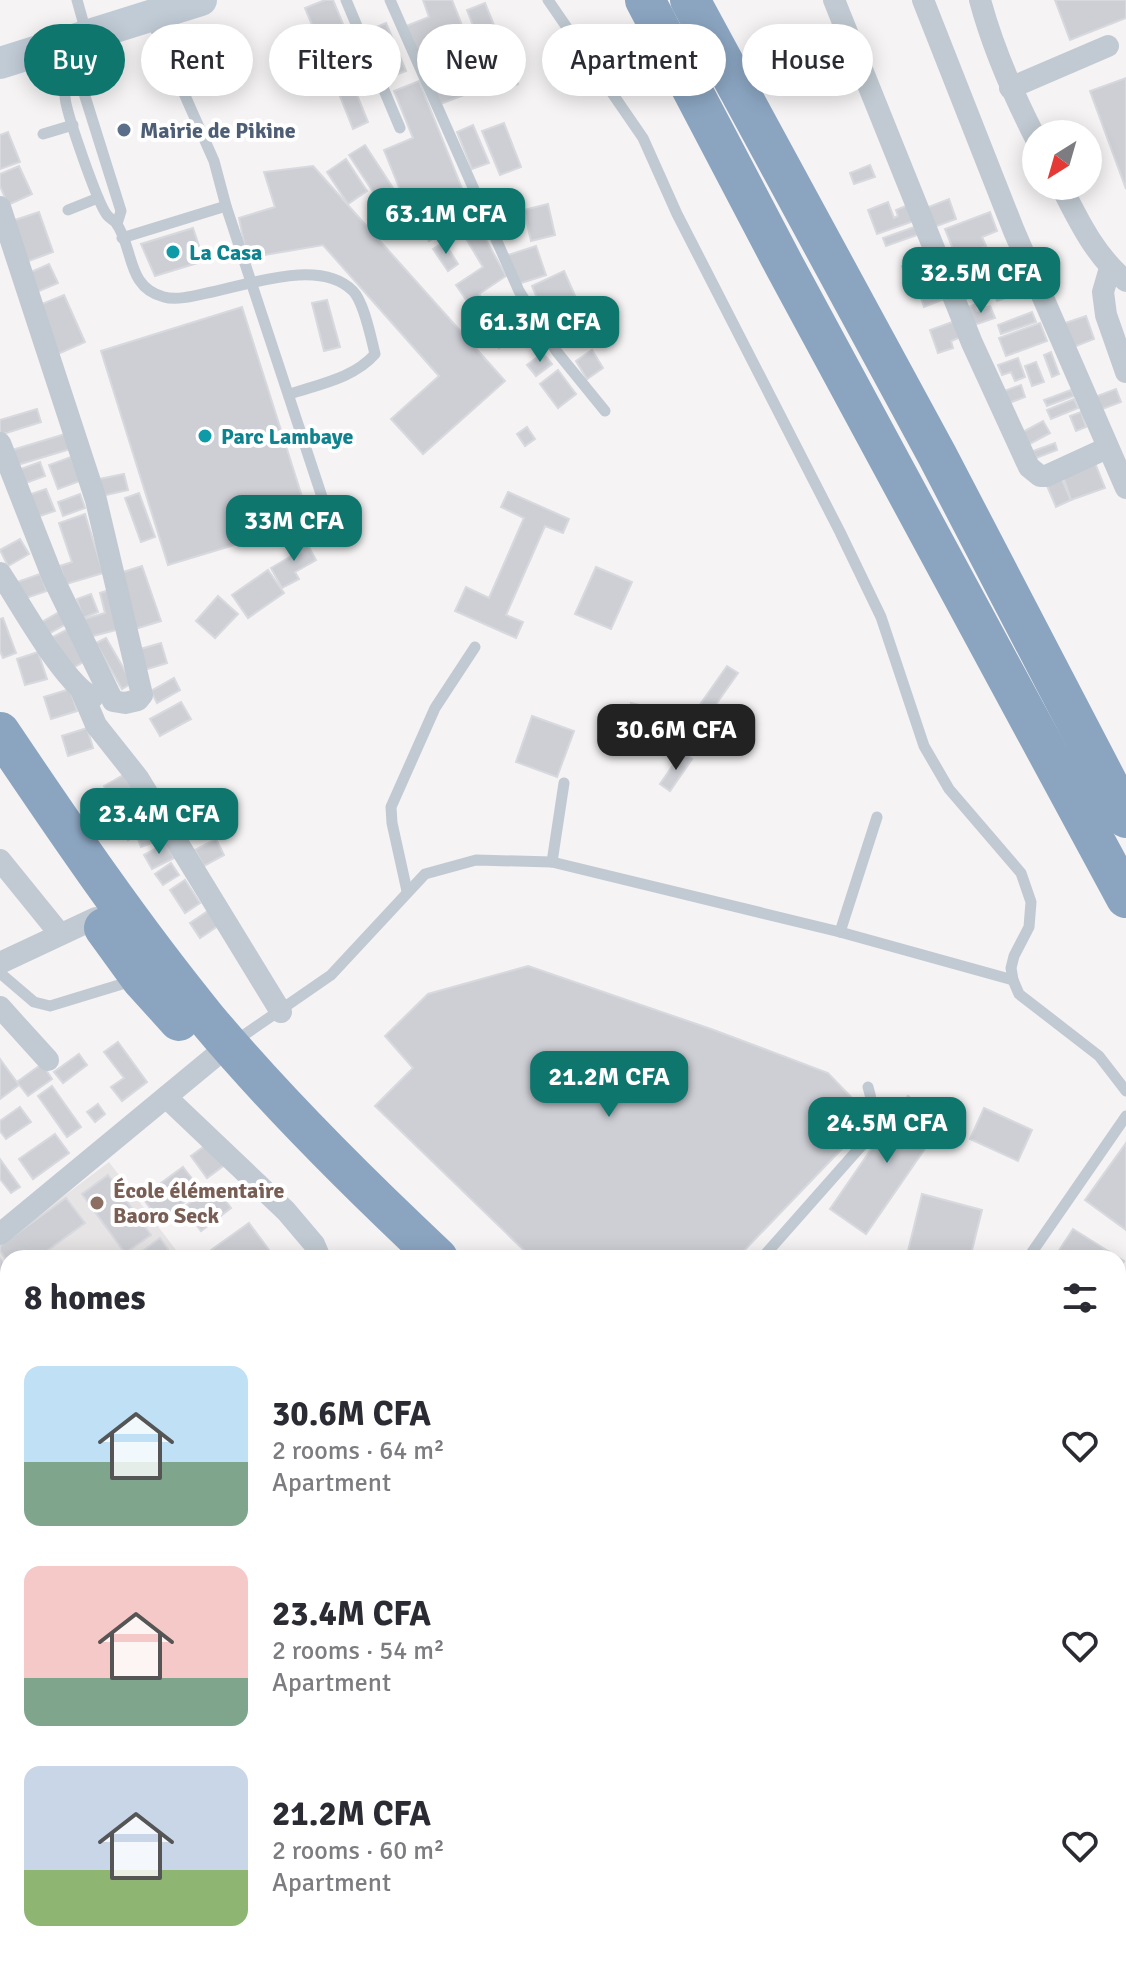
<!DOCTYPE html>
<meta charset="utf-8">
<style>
:root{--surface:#fff;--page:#f7f7f7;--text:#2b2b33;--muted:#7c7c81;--accent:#0f766e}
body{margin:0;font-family:Signika,sans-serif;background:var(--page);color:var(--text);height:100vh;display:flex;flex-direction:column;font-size:30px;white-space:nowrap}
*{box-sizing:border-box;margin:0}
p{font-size:26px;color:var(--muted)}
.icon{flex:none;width:44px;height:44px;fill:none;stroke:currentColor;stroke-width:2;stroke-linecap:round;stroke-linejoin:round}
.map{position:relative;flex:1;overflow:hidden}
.sheet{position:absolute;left:0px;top:1250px;width:1126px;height:714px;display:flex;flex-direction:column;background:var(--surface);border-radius:24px 24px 0 0;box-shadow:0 4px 20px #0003}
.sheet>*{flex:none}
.guide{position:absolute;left:24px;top:24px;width:1078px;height:72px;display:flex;gap:16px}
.needle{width:52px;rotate:217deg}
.fabs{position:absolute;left:1022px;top:120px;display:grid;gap:16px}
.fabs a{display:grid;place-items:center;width:80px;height:80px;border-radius:50%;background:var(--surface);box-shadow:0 4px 20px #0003;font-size:40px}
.price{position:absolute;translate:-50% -68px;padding:0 18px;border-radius:16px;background:var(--accent);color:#fff;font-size:26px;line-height:52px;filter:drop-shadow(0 2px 4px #0008)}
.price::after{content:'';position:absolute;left:50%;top:48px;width:24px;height:18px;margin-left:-12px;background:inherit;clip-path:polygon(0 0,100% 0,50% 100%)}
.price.active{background:#222;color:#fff}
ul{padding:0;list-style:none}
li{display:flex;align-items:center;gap:24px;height:200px;padding:0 24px}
li span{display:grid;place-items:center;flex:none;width:224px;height:160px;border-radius:16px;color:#555}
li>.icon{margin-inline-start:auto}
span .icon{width:96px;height:96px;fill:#fffc;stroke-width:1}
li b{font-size:34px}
h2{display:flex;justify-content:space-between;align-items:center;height:96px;padding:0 24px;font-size:34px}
.tag{padding:0 28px;border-radius:36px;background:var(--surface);box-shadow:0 4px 20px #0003;font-size:28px;line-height:72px}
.tag.active{background:var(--accent);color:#fff}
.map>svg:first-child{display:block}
.education{fill:#e6e4e5}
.building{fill:#cdcfd5;stroke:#d7d9de;stroke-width:2}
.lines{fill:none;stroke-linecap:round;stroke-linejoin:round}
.lane{stroke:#c1cad2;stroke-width:11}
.street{stroke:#c1cad2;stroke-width:22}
.secondary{stroke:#c1cbd6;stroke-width:32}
.highway{stroke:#8ba5c1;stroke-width:40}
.service-dot{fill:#5c6f8a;stroke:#fff;stroke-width:3}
.culture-dot{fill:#0f9aa8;stroke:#fff;stroke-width:3}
.education-dot{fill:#8d6e63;stroke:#fff;stroke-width:3}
.labels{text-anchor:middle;stroke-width:8;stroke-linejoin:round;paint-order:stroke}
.service-label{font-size:22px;font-weight:bold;fill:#4e5e75;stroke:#fff;text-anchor:start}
.culture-label{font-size:22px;font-weight:bold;fill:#0d838f;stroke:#fff;text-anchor:start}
.education-label{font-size:22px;font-weight:bold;fill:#785e54;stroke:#fff;text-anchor:start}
</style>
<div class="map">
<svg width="1126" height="1963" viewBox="0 0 1126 1963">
<rect width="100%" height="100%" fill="#f5f3f3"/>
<path class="education" d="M109 1162 182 1258H8V1499L0 1489V1244Z"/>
<g class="building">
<path d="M325 0H333L350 41 323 51 305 8Z"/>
<path d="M423 0H452L469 43 445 52 456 79 478 70 485 87 438 105 406 26 429 17Z"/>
<path d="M1055 0H1126V18L1070 40Z"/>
<path d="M485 3 518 84 499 92 467 10Z"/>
<path d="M386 23 406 71 388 78 369 30Z"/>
<path d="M1126 78V189L1090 91Z"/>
<path d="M351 80 368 122 353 129 336 86Z"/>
<path d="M419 81 471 211 453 218 443 192 407 207 384 150 413 138 394 91Z"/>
<path d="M504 123 521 167 500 175 482 131Z"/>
<path d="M473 125 489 163 472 169 457 132Z"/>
<path d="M8 132 20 162 0 169V135Z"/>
<path d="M365 145 393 188 377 198 349 155Z"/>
<path d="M346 159 367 191 348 204 327 172Z"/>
<path d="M870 165 875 177 854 184 850 173Z"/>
<path d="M19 166 32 194 8 205 0 186V174Z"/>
<path d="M313 166 505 381 423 454 391 419 439 376 323 245 247 258 239 218 275 207 264 172Z"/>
<path d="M949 199 956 219 934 227 926 208Z"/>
<path d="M888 202 894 218 898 216 896 210 908 205 914 221 877 234 868 210Z"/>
<path d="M548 204 555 235 531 241 524 210Z"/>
<path d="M422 205 440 234 429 241 411 212Z"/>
<path d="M39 212 53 252 26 262 12 221Z"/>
<path d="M990 212 997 231 982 237 986 246 976 250 979 257 959 264 945 229Z"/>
<path d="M917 226 920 234 886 246 883 238Z"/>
<path d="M193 228 204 261 155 276 141 244Z"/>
<path d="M480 229 506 276 479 294 511 341 499 348 456 285 483 267 465 237Z"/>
<path d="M444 242 458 264 448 271 433 249Z"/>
<path d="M536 246 546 275 518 284 508 255Z"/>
<path d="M928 256 932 265 905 274 902 266Z"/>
<path d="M981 259 989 280 1007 273 1010 283 963 300 959 291 972 286 965 265Z"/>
<path d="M49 264 58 283 32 294 24 275Z"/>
<path d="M934 270 937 278 910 288 907 280Z"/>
<path d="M564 271 588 325 555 339 532 286Z"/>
<path d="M1019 284 1022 292 997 301 994 293Z"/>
<path d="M939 292 942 300 924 307 921 298Z"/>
<path d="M64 295 85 342 58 354 37 306Z"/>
<path d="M327 300 340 347 324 351 312 303Z"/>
<path d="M974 305 977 311 990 306 995 318 974 325 968 307Z"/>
<path d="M242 307 310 522 168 565 101 351Z"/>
<path d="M1032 312 1036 322 1001 334 998 325Z"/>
<path d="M1086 316 1094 339 1071 348 1062 324Z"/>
<path d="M955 321 961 337 951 341 953 348 938 353 930 330Z"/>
<path d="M1040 323 1047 341 1006 356 999 338Z"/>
<path d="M592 350 603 368 587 379 576 361Z"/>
<path d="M1051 352 1059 374 1052 377 1044 355Z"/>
<path d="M543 353 552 364 536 376 527 365Z"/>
<path d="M1018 358 1025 377 1015 381 1011 372 1002 375 998 365Z"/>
<path d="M1036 362 1044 382 1032 386 1025 366Z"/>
<path d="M558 370 576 394 558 408 540 384Z"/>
<path d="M1021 385 1025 397 1009 403 1004 391Z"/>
<path d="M1116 389 1121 402 1097 411 1092 398Z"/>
<path d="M1071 390 1074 396 1047 406 1044 400Z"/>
<path d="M1074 399 1078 408 1051 419 1047 410Z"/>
<path d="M37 409 41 422 0 435V420Z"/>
<path d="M1081 412 1086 427 1076 431 1070 416Z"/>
<path d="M1043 421 1050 433 1028 445 1021 433Z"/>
<path d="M527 427 535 439 525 446 517 434Z"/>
<path d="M65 434 70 449 14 466 9 451Z"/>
<path d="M1055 443 1057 450 1036 458 1033 451Z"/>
<path d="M71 457 80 481 58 489 49 465Z"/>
<path d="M40 462 45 476 23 484 18 470Z"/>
<path d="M1095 463 1105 488 1071 500 1063 476Z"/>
<path d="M124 474 128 490 97 497 94 480Z"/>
<path d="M1060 475 1071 500 1056 507 1045 481Z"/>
<path d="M46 489 55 511 37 517 28 495Z"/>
<path d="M508 492 569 519 563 533 545 526 506 615 523 622 516 638 455 611 466 587 489 598 524 518 501 507Z"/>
<path d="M139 493 155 537 141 542 125 498Z"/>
<path d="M80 494 85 508 63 516 58 502Z"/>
<path d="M85 514 103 573 66 584 60 566 72 562 59 523Z"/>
<path d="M304 538 316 560 295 572 299 579 282 588 271 568 293 555 288 546Z"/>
<path d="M20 539 29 554 8 566 0 550Z"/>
<path d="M142 566 161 621 135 629 117 574Z"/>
<path d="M596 567 632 582 611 629 575 614Z"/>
<path d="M268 570 284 593 248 618 232 595Z"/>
<path d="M40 574 47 591 20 600 14 583Z"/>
<path d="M109 590 120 629 89 637 84 619 105 613 100 593Z"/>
<path d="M91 594 98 612 83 618 77 599Z"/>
<path d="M218 596 238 614 215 638 196 621Z"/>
<path d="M59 612 66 624 48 634 42 622Z"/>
<path d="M3 618 16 653 3 658 0 651V619Z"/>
<path d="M68 629 85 661 71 669 53 637Z"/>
<path d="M106 638 132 683 122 689 96 643Z"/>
<path d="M161 643 167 663 144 670 137 650Z"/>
<path d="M38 652 47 679 25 685 17 659Z"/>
<path d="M727 666 738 673 683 751 673 743Z"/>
<path d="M174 678 180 690 157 703 151 691Z"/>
<path d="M70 689 77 711 51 719 44 697Z"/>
<path d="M181 702 191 719 160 736 150 719Z"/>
<path d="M631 703 670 712 663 744 640 739 637 753 620 749Z"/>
<path d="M532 716 574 731 557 777 516 762Z"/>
<path d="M87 728 93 748 68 756 62 736Z"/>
<path d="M682 752 692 759 670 791 660 784Z"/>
<path d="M125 774 134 790 124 795 133 811 122 817 104 786Z"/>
<path d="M147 803 157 823 128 840 117 820Z"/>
<path d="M156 829 160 840 141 847 137 836Z"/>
<path d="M216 839 224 855 204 866 195 850Z"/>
<path d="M166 843 174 858 152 869 144 855Z"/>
<path d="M171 863 179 875 163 885 155 874Z"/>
<path d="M185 880 200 903 185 913 170 890Z"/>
<path d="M211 909 221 924 200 938 190 923Z"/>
<path d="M528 966 711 1029 828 1073 852 1098 860 1130 737 1258H532L375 1106 413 1068 385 1036 428 994Z"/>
<path d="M118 1042 147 1082 122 1101 111 1087 124 1078 104 1052Z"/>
<path d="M79 1054 87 1065 63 1083 54 1072Z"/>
<path d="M0 1059 19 1085 0 1099Z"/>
<path d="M42 1064 52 1079 28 1096 17 1082Z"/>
<path d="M52 1086 81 1127 67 1137 38 1096Z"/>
<path d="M908 1096 944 1121 866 1234 830 1209Z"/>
<path d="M98 1104 105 1114 95 1122 87 1112Z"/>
<path d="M20 1107 31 1122 6 1139 0 1131V1121Z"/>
<path d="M984 1108 1032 1130 1018 1161 970 1139Z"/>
<path d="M55 1134 69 1153 33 1179 19 1159Z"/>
<path d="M210 1142 226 1164 207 1178 191 1156Z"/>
<path d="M1126 1143V1230L1085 1200Z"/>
<path d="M0 1159 20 1187 11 1193 0 1179Z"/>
<path d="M183 1167 201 1190 159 1220 142 1197Z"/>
<path d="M108 1175 151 1235 125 1253 82 1194Z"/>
<path d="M214 1185 231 1208 201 1231 184 1207Z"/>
<path d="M922 1194 982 1210 970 1258H936L908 1251Z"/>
<path d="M66 1198 85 1223 37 1258H8V1262L0 1251V1246Z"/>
<path d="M249 1223 272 1254 267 1258H200Z"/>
<path d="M1073 1229 1124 1261 1118 1271V1258H1054Z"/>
<path d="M160 1238 174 1258H137L136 1256Z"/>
<path d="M0 1259 8 1270V1320L0 1309Z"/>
<path d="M1126 1286V1317L1118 1312V1298Z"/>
<path d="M1118 1322 1126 1328V1394L1118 1405Z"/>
<path d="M1126 1495V1601L1118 1614V1505Z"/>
<path d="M8 1631V1677L0 1684V1638Z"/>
<path d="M1126 1647V1711L1118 1706V1661Z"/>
<path d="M8 1836V1864L0 1871V1843Z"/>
<path d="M1118 1933 1126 1939V1963H1104L1098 1956H1118Z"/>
<path d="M134 1956H191L183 1963H140Z"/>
<path d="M286 1956 289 1960 286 1963H237L231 1957Z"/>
<path d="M391 1956H453L444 1963H397Z"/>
<path d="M579 1956H617L622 1962 572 1963Z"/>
<path d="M669 1956H686L692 1963H660Z"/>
<path d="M813 1956H849L838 1963H818Z"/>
<path d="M865 1956H883L891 1963H867L862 1959Z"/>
</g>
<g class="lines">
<g class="lane">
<path d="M77 0 86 32"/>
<path d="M346 0 400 128"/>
<path d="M390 0 519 291 557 352 605 411"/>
<path d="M548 0 643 138 677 214 840 532 881 617 924 746 949 789 1021 873 1031 902 1029 927 1014 956 1011 968 1013 980 1019 994 1099 1056 1126 1091"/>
<path d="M151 19 214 161 226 206 324 503"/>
<path d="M59 47 69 77 83 90 121 211 117 224"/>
<path d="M69 77C68 82 65 89 65 95 64 108 98 204 107 215 110 219 114 220 116 223 134 247 126 288 164 297 177 301 198 295 212 292 251 284 321 258 353 291 364 302 371 338 375 354 354 378 320 384 290 394"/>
<path d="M43 134 73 125"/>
<path d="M68 210 98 198"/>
<path d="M122 238 226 206"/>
<path d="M552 862 564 783"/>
<path d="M407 891 392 823 391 807 435 708 475 647"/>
<path d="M840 932 877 817"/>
<path d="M0 973 34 1002 50 1006 132 981"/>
<path d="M234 1042 331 975 425 874 476 860 552 862 840 932 1013 980"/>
<path d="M762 1258 862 1145C875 1123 875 1110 868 1087"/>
<path d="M1028 1258 1126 1116"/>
<path d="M1118 1480 1126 1469"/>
</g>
<g class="street">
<path d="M834 0 972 343 1029 467 1040 476H1046L1107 448"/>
<path d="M923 0 1014 231 1126 488"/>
<path d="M980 0C993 49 1013 94 1036 139"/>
<path d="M1010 88 1108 46"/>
<path d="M1061 186C1078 220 1096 257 1126 281"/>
<path d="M0 207 96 500 142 695 138 700 125 703 113 701 53 578 0 443"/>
<path d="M1110 268 1103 292 1106 315 1126 372"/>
<path d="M0 573C19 601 65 686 93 697"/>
<path d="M82 692 96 725 138 778 281 1012"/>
<path d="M0 860 60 934"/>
<path d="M0 963 96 918"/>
<path d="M0 1007 48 1060"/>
<path d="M166 1097 286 1211 314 1244 320 1258"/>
<path d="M0 1234 213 1058"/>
<path d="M0 1526 8 1536"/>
<path d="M0 1588 8 1597"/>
<path d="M0 1811 8 1821"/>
<path d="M1118 1868 1126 1874"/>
<path d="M117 1956 122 1963"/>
<path d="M206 1956 212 1963"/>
<path d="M474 1956 480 1963"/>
<path d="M638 1956 640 1963"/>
<path d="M784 1956 790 1963"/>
<path d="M326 1963 334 1956"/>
<path d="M498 1963 507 1956"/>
<path d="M974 1963 978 1960 975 1956"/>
</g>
<path class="secondary" d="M0 63 201 0"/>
<g class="highway">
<path d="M645 0 784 265 1126 898"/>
<path d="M690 0 937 455 1126 818"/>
<path d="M0 732C66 830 132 927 206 1018 277 1103 358 1183 438 1258"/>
<path d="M104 928 141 979 179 1021"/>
<path d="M1118 1780 1126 1786"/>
<path d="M1118 1843 1126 1850"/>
</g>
</g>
<circle class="service-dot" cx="124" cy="130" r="8"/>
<g class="culture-dot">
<circle cx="173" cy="252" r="8"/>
<circle cx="205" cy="436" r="8"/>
</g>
<circle class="education-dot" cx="97" cy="1203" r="8"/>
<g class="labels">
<g class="service-label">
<text x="140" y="138">Mairie de Pikine</text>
</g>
<g class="culture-label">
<text x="189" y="260">La Casa</text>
<text x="221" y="444">Parc Lambaye</text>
</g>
<g class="education-label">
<text x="113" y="1198">École élémentaire<tspan x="113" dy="25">Baoro Seck</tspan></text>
</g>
</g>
</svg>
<div class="fabs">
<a><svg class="needle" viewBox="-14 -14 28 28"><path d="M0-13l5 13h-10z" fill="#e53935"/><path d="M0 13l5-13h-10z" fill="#7c7c81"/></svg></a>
</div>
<b class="price" style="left:446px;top:256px">63.1M CFA</b>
<b class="price" style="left:981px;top:315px">32.5M CFA</b>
<b class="price" style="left:540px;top:364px">61.3M CFA</b>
<b class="price" style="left:294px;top:563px">33M CFA</b>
<b class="price active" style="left:676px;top:772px">30.6M CFA</b>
<b class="price" style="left:159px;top:856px">23.4M CFA</b>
<b class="price" style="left:609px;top:1119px">21.2M CFA</b>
<b class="price" style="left:887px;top:1165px">24.5M CFA</b>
<div class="guide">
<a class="tag active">Buy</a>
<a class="tag">Rent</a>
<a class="tag">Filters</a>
<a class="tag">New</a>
<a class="tag">Apartment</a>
<a class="tag">House</a>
</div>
<section class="sheet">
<h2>8 homes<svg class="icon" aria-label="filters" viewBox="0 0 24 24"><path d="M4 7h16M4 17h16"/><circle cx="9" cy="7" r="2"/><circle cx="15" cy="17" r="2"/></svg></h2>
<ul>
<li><span style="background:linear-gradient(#bfe0f5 60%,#7fa58c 0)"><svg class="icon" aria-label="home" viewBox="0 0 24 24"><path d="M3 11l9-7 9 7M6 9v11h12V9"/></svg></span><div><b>30.6M CFA</b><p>2 rooms · 64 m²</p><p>Apartment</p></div><svg class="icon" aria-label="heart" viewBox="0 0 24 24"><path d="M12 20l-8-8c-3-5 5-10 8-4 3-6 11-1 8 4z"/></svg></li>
<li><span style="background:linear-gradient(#f6c9c9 70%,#7fa58c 0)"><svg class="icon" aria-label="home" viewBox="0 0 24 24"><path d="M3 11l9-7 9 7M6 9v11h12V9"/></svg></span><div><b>23.4M CFA</b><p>2 rooms · 54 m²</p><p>Apartment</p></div><svg class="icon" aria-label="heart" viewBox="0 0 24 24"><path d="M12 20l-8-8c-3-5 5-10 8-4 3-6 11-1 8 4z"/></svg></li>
<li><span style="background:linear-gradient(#c9d6e8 65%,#8fb573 0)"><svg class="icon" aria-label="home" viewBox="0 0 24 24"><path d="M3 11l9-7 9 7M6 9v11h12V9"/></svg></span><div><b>21.2M CFA</b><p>2 rooms · 60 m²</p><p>Apartment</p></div><svg class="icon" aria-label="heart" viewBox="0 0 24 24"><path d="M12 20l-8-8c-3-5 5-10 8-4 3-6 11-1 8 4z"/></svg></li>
</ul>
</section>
</div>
